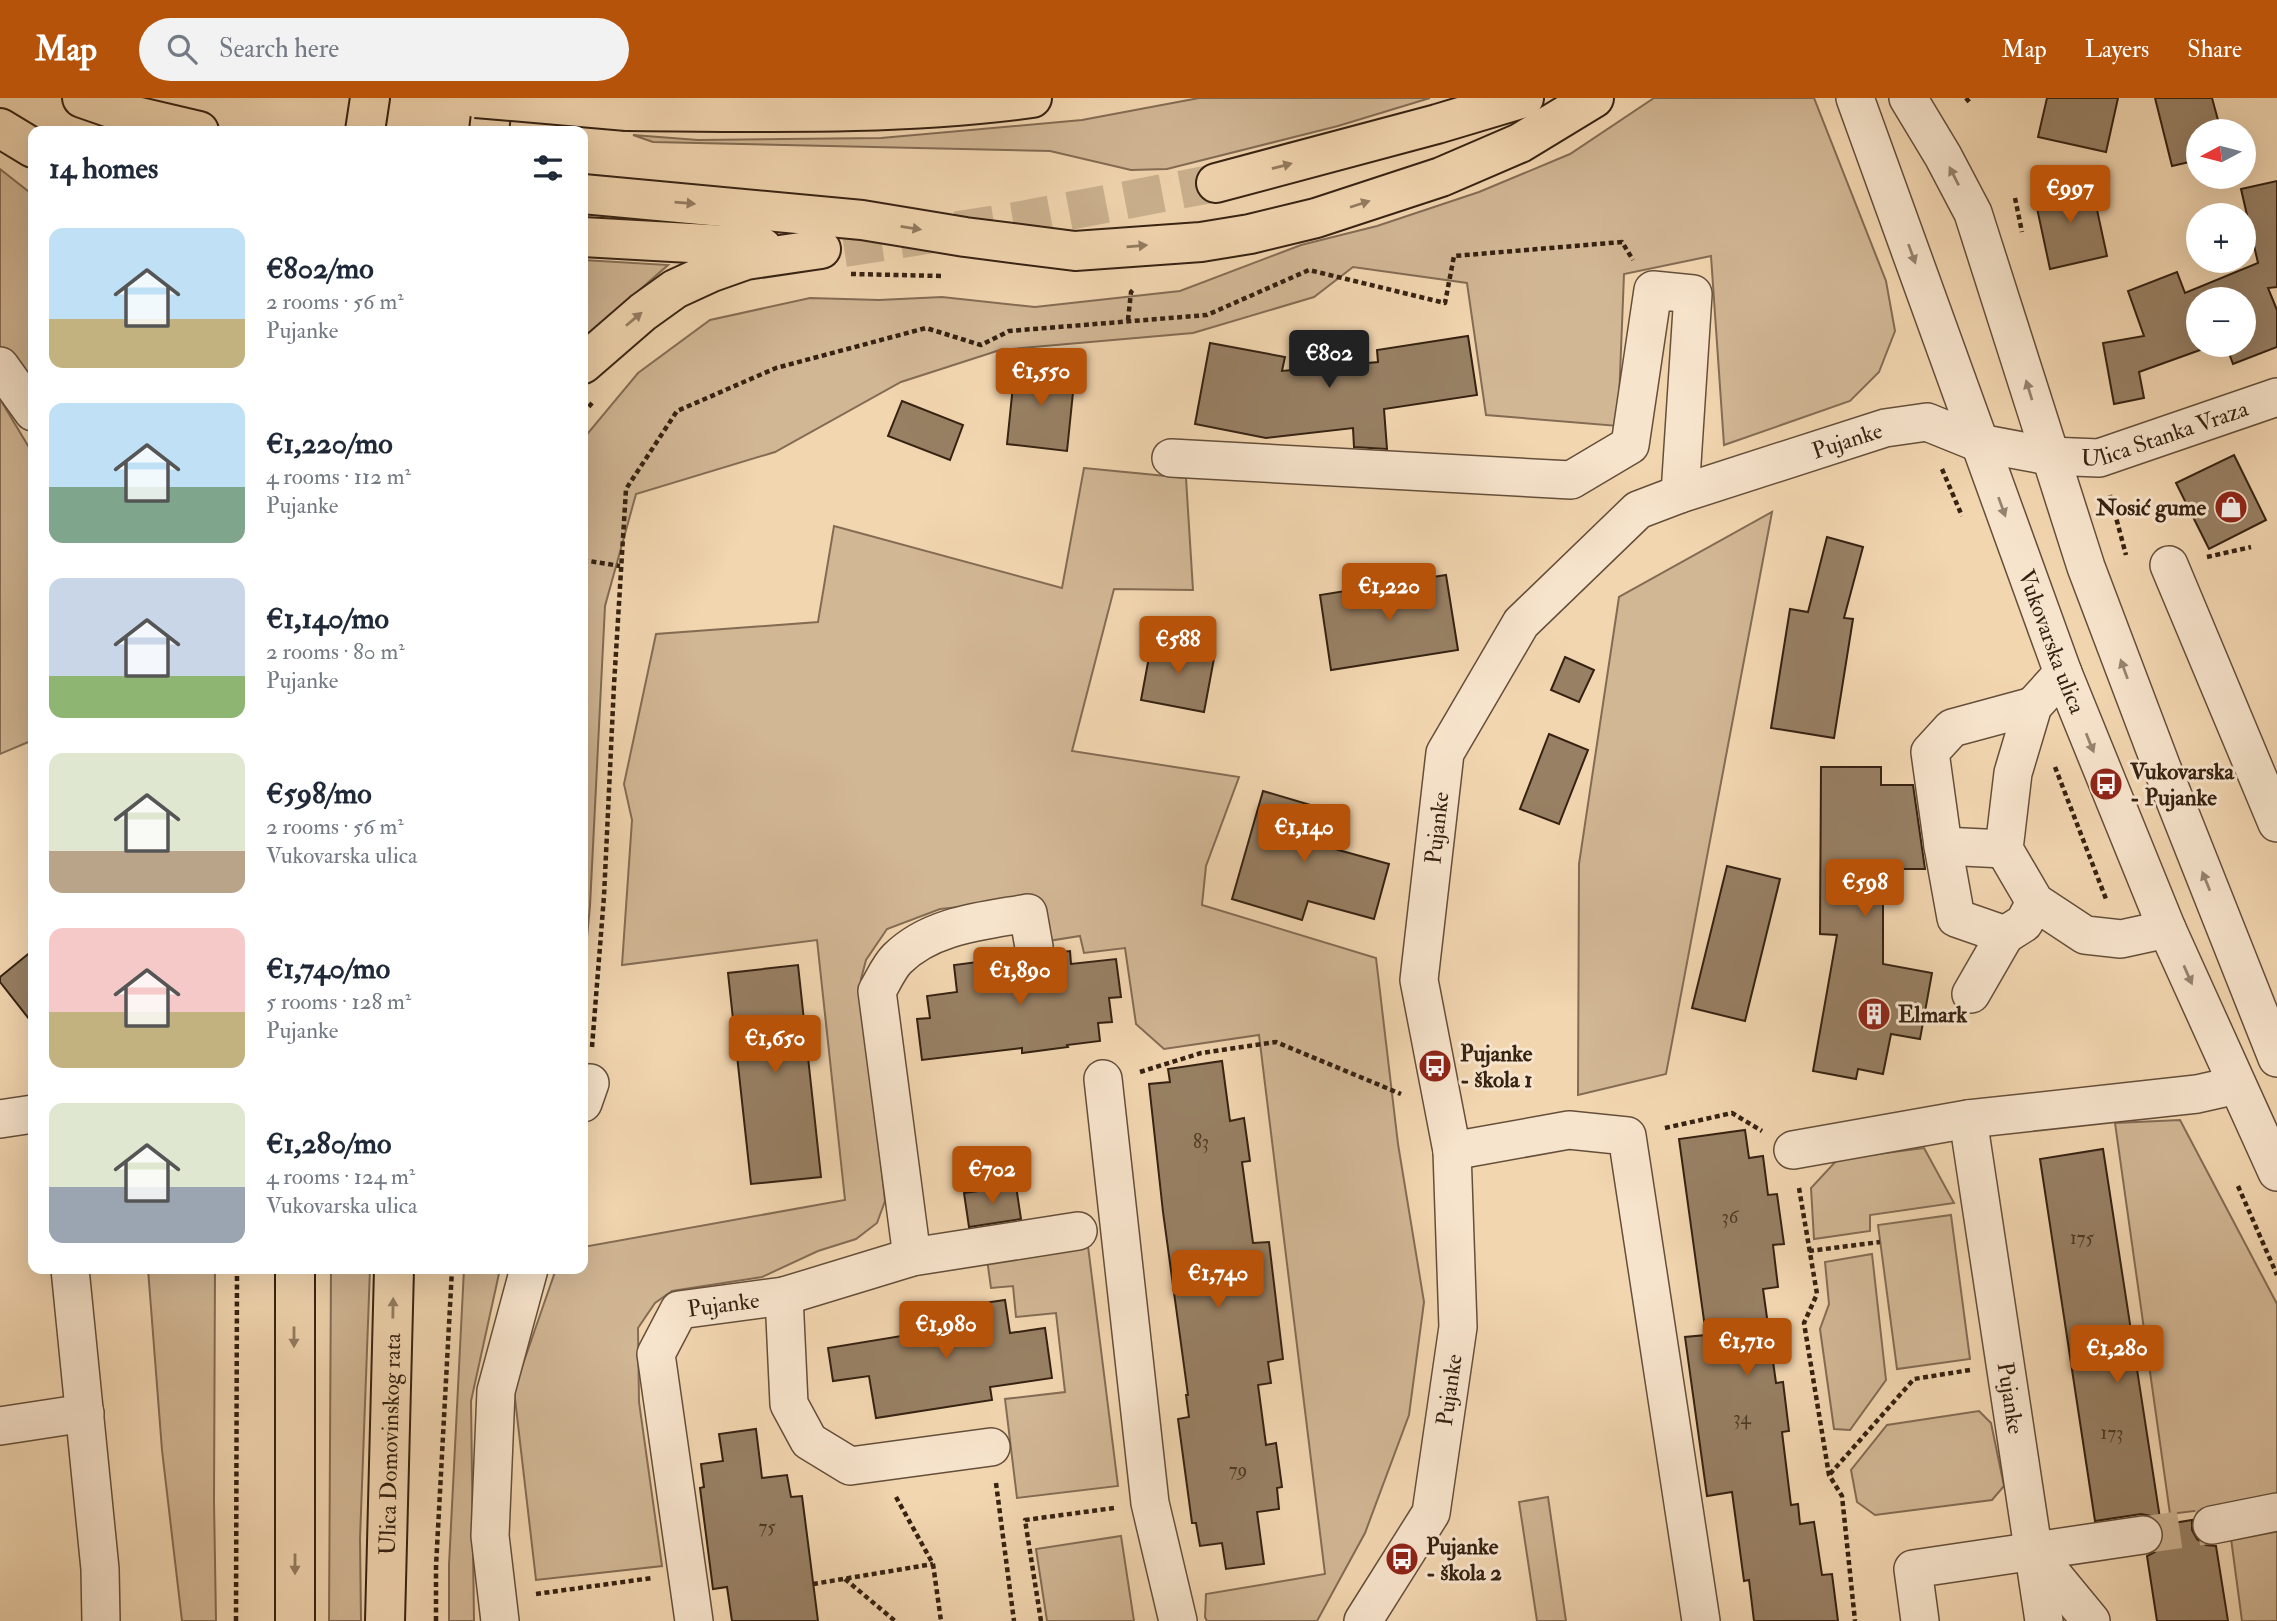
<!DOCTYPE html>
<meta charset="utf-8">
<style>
:root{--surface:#fff;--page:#f2f2f3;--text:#1f2937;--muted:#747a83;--accent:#b45309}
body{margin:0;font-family:"IM FELL Double Pica",serif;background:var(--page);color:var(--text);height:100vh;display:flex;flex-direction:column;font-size:26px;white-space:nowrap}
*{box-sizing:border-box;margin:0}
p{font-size:23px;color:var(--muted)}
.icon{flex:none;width:38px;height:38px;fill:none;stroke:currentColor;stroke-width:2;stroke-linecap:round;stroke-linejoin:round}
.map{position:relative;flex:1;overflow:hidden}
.panel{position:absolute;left:28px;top:28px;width:560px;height:1148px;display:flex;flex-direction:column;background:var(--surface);border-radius:14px;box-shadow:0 7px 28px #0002}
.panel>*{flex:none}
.needle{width:46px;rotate:263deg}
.fabs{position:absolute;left:2186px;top:21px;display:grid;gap:14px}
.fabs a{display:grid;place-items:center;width:70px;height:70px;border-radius:50%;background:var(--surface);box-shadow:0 7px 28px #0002;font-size:35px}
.price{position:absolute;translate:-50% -60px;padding:0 16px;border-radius:7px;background:var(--accent);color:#fff;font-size:23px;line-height:46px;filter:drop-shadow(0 2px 4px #0008)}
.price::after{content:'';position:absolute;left:50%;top:42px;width:21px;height:16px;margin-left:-10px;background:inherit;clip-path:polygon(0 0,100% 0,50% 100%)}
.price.current{background:#222;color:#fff}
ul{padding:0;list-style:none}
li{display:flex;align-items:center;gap:21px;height:175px;padding:0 21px}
li span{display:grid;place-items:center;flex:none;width:196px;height:140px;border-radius:14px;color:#555}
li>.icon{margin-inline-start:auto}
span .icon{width:84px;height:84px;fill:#fffc;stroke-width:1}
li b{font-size:30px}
h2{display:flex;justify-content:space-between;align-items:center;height:84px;padding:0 21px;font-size:30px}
header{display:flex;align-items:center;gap:42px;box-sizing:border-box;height:98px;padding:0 35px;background:var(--accent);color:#fff}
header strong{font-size:33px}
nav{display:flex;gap:38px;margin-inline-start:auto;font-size:24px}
.search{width:490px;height:63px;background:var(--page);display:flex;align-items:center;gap:18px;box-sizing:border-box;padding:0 24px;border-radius:38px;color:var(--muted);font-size:26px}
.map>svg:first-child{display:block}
.green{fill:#d2b795;stroke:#846c54;stroke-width:2}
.building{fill:#988064;stroke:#362212;stroke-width:2}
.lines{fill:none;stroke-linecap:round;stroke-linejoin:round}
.minor-tunnel{stroke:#ccb290;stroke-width:37;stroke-dasharray:37 18;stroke-linecap:butt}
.highway-tunnel{stroke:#ccb290;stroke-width:38;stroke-dasharray:38 19;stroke-linecap:butt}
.minor-casing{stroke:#654f3a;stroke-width:40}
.major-casing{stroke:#362212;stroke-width:42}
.highway-casing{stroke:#362212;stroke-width:42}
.path{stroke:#362212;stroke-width:4.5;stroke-dasharray:5 3.5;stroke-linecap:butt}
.minor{stroke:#f7e4cc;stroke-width:37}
.major{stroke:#f2d6b0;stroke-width:38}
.highway{stroke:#f2d6b0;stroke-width:38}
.highway-bridge-casing{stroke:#362212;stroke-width:42;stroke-linecap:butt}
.highway-bridge{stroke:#f2d6b0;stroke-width:38}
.oneway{fill:#947c61}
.oneway2{fill:#96836f}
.labels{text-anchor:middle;stroke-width:6;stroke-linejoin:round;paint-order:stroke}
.number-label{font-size:19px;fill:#4e3a26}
.street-label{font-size:23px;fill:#362212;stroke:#f7e4cc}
.poi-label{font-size:23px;font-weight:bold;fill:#362212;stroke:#f7e4cc;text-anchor:start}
</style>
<header>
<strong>Map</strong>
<div class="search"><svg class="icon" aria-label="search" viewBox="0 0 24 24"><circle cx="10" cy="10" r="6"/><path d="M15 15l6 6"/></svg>Search here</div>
<nav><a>Map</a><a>Layers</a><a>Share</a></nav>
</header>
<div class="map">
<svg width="2277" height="1523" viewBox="0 0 2277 1523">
<rect width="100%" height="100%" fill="#f2d6b0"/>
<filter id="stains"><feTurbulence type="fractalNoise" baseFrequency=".00286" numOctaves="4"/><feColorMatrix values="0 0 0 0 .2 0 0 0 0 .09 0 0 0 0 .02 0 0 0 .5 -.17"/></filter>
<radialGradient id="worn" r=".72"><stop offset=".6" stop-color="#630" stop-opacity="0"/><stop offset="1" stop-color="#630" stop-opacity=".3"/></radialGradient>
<g class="green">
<path d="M1199 0H1430L1338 28 1167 71 1131 72 1050 53 653 44 633 37 698 42 881 40 1082 22Z"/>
<path d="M1654 0H1814L1886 183 1895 233 1879 274 1850 303 1724 347 1711 158 1624 176 1618 328 1486 317 1467 185 1353 169 1314 199 1193 235 1000 252 901 284 775 354 636 396 605 508 590 808 583 881V341L638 275 710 222 810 200 879 202 942 199 1035 209 1180 193 1301 147 1377 128 1479 94 1570 56Z"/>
<path d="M0 71 33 97V300L0 256Z"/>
<path d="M583 162 668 167 587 238 583 233Z"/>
<path d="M0 301 33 356V642L0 656Z"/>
<path d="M1084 370 1186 380 1193 492 1114 491 1072 653 1239 679 1206 768 1202 807 1376 860 1398 1046 1424 1204 1409 1317 1365 1435 1317 1523H1207L1205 1519 1206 1496 1325 1476 1259 937 1164 951 1136 926 1125 850 1084 855 1080 838 1048 843 1039 801 940 811 887 831 866 862 861 881 885 1103 877 1125 856 1141 818 1153 762 1179 672 1193 655 1205 638 1230 639 1304 662 1468 536 1482 514 1292 556 1171H583V1149L845 1102 817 842 622 867 632 722 624 686 656 536 818 524 834 428 1062 490Z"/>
<path d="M1772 414 1666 976 1578 997 1579 766 1619 499Z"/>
<path d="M2180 1022 2277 1206V1403L2170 1416 2115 1025Z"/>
<path d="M1924 1050 1954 1105 1870 1117V1133L1814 1141 1811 1090 1838 1061Z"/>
<path d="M1951 1117 1970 1261 1897 1271 1878 1127Z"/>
<path d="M1088 1148 1118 1388 1017 1400 1005 1301 1065 1294 1056 1215 1016 1219 1013 1188 991 1190 987 1161Z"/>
<path d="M1872 1156 1886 1282 1850 1332 1834 1331 1820 1231 1829 1206 1825 1164Z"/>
<path d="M148 1171H215L214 1403 216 1523H182L162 1352Z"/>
<path d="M331 1171H370L360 1441 361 1523H329Z"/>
<path d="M464 1171H500L471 1303 474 1523H449V1467Z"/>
<path d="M1979 1313 1991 1325 2004 1388 1992 1402 1875 1417 1857 1404 1851 1372 1887 1327Z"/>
<path d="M1548 1399 1566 1523H1537L1519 1404Z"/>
<path d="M2277 1427V1523H2242L2230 1433Z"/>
<path d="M1121 1438 1134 1523H1047L1036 1451Z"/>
</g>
<g class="building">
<path d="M2047 0H2118L2106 54 2038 39Z"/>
<path d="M2155 0H2212L2221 33H2198V62L2172 68Z"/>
<path d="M2277 83V189L2268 190 2277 212V249L2233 266 2226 247H2244V201H2198V247H2214L2139 274 2144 300 2114 306 2103 245 2144 238 2128 193 2177 174 2185 195 2258 165 2241 91Z"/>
<path d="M2091 84 2107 158 2050 171 2034 96Z"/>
<path d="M1468 238 1477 297 1384 311 1387 351 1354 349 1353 330 1266 340 1195 326 1210 245 1285 259 1282 273 1378 264 1377 252Z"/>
<path d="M1015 268 1075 275 1067 353 1007 346Z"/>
<path d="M902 303 963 327 950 362 888 338Z"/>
<path d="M2234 357 2266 422 2209 451 2176 385Z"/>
<path d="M1827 439 1863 449 1844 520 1853 521 1834 640 1771 630 1790 511 1808 514Z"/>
<path d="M1446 477 1458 552 1331 572 1320 497Z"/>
<path d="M1152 543 1215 555 1204 614 1141 602Z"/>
<path d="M1565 559 1594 572 1579 604 1551 592Z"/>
<path d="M1549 636 1588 652 1559 726 1520 711Z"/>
<path d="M1821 669H1881V687H1913L1925 771H1883V866L1932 875 1920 941 1891 936 1883 976 1858 971 1856 981 1813 973 1837 837 1820 836Z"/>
<path d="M1263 693 1334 714 1324 748 1389 766 1374 821 1308 803 1302 822 1232 801Z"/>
<path d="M1727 768 1780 781 1745 923 1692 910Z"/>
<path d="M33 852V926L0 884V879Z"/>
<path d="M1070 853 1071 866 1116 861 1121 899 1109 900 1112 924 1098 925 1100 943 1067 947 1068 949 1022 955V950L922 962 917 921 930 920 927 898 957 894 954 867 1016 859 1026 868 1037 870 1048 865 1054 855Z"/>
<path d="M798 867 821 1079 751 1086 728 875Z"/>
<path d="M1222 963 1230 1023 1244 1020 1250 1063 1242 1064 1253 1145 1269 1144 1283 1261 1268 1264 1271 1285 1258 1287 1266 1347 1276 1345 1282 1389 1277 1390 1279 1411 1257 1414 1264 1466 1226 1471 1222 1445 1200 1448 1196 1425H1192L1178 1321 1189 1319 1186 1297H1188L1163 1114 1149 986 1170 984 1168 971Z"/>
<path d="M1745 1032 1749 1060 1763 1058 1768 1097 1777 1096 1784 1146 1773 1147 1778 1189 1763 1191 1776 1285 1783 1284 1789 1333 1782 1334 1791 1407 1798 1406 1800 1426 1814 1424 1822 1477 1832 1476 1838 1523H1754L1749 1482 1744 1483 1732 1394 1707 1398 1685 1239 1706 1237 1679 1041Z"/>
<path d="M2103 1051 2161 1427 2192 1422V1432L2197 1441 2206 1447 2216 1448 2228 1523H2157L2147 1458 2155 1454 2162 1445 2164 1435 2160 1425 2151 1418 2141 1416 2095 1423 2040 1061Z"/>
<path d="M1016 1088 1021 1121 969 1129 964 1095Z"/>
<path d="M1005 1202 1010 1235 1045 1230 1052 1280 990 1289 992 1302 876 1320 869 1278 833 1283 828 1250 926 1234 923 1217 963 1212V1208Z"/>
<path d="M756 1331 762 1380 787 1377 791 1399 802 1398 818 1523H732L727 1489 713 1491 700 1390 704 1389 701 1366 723 1363 719 1336Z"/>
</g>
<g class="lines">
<path class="minor-tunnel" d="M2143 1437 2212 1427"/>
<path class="highway-tunnel" d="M844 150 1016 123 1216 85"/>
<defs>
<g id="minor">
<path id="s1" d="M1855 0 2063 575 2167 831 2277 1074"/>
<path d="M1908 0 1943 58 1973 115 2086 469 2162 670 2277 960"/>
<path d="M0 268 33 314"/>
<path d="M1171 360 1571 382 1630 347 1653 192 1693 196 1680 396"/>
<path d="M2169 467 2277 725"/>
<path d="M2063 575 2033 608 2013 675 2004 751 2035 804 2085 837 2121 841 2167 831"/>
<path d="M2033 608 1952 630 1930 654 1943 748 1956 820 2005 837 2024 825 2035 804"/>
<path d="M1943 748 2004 751"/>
<path d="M1971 896 2005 837"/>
<path d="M1103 981 1150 1405 1178 1523"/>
<path d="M583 1005 590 985"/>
<path d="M0 1021 33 1016"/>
<path d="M1793 1052 1968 1021"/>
<path d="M1452 1053 1569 1032 1627 1038 1701 1523"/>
<path d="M912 1159 877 893C883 883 889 869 897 861 931 827 983 823 1028 815L1034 849"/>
<path d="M70 1171 100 1471 101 1523"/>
<path d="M784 1198 789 1306 809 1343 850 1368 991 1349"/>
<path d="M0 1328 85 1315"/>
<path d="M2212 1427 2277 1414"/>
<path d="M2035 1455 2091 1523"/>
<path d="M500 1523 490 1438 496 1293 529 1171"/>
<path id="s2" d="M694 1523 656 1256 679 1212 784 1198 912 1159 1078 1133"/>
<path id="s3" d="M1363 1523 1431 1415 1458 1229 1452 1053 1419 882 1445 655 1521 525 1638 412 1680 396 1885 330 1927 324 1979 345 2049 358 2099 360 2277 299"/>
<path d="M1920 1523 1913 1471 2143 1437"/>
<path d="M2044 1523 1968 1021 2197 996 2237 987"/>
</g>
<g id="major">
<path d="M365 33 370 0"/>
<path d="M489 33 493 0"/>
<path d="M295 1171V1523"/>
<path id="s4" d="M385 1523 394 1171"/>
</g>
<g id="highway">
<path d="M82 0 131 17 199 33"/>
<path d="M627 13C762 14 898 18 1032 0"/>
<path d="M0 30 33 50"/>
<path d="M1216 85 1437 26 1524 0"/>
<path d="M583 96 862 122 965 139 1075 153 1201 144 1250 136 1316 120 1441 79 1520 45 1594 0"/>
<path d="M583 139 762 149"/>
<path d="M583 266 643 214 675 191 712 174 746 162 821 151"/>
</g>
</defs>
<use href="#minor" class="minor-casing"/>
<use href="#major" class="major-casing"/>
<use href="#highway" class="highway-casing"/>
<g class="path">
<path d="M1966 0 1970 5"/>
<path d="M2015 100 2022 134"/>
<path d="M851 176 944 178"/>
<path d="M1128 222 1131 194 1135 190"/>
<path d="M583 315 593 304"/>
<path d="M1942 371 1962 418"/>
<path d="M2110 397 2126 457"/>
<path d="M2207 459 2251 449"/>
<path d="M583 462 620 468"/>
<path d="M2055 669 2106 801"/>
<path d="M592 949 604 798 614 587 626 391 677 313 776 270 926 230 981 247 1009 233 1207 217 1309 172 1445 205 1454 158 1622 144 1633 162"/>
<path d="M1140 974 1201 955 1276 944 1401 996"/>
<path d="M1665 1030 1732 1015 1762 1033"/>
<path d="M2238 1088 2277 1177"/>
<path d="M1799 1090 1817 1196 1804 1225 1829 1377 1842 1398 1855 1523"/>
<path d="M1809 1153 1880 1144"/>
<path d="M1830 1376 1914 1281 1970 1272"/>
<path d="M996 1385 1014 1523"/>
<path d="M896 1399 933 1466 941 1523"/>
<path d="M845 1481 895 1523"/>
<path d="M813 1486 933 1466"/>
<path d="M536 1496 652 1480"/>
<path d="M236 1523 237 1171"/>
<path d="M436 1523V1468L452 1171"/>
<path d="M1041 1523 1025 1422 1114 1410"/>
</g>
<use href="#minor" class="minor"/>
<use href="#major" class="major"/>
<use href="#highway" class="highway"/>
<defs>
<path id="highway-bridge" d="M476 0 627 13"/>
</defs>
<use href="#highway-bridge" class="highway-bridge-casing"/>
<use href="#highway-bridge" class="highway-bridge"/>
</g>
<defs><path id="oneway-solid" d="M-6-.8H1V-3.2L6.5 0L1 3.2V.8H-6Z" transform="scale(1.75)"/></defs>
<g class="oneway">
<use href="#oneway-solid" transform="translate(1282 68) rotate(-15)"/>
<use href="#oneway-solid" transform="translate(685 105) rotate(5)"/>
<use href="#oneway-solid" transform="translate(1360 106) rotate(-18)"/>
<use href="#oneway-solid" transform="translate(911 130) rotate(9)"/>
<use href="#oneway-solid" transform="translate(1137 148) rotate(-5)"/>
<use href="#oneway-solid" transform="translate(634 221) rotate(-40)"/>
<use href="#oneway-solid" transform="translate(393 1210) rotate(-89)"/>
<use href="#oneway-solid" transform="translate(294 1239) rotate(90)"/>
<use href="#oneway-solid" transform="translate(295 1466) rotate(90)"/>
</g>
<g class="oneway2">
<use href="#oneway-solid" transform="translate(1954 78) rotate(-117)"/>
<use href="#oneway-solid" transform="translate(1912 156) rotate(70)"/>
<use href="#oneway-solid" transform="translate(2029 292) rotate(-107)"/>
<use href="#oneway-solid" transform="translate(2002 409) rotate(70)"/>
<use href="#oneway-solid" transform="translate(2124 571) rotate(-110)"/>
<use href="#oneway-solid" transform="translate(2090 645) rotate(68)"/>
<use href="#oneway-solid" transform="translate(2206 783) rotate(-112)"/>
<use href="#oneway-solid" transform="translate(2188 877) rotate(66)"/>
</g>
<defs>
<symbol id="shop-disc" viewBox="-11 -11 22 22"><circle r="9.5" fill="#8f2418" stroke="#f7e4cc"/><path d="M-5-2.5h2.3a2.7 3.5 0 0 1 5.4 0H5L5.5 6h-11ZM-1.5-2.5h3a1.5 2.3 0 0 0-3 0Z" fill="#fff"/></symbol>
<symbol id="bus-disc" viewBox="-11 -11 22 22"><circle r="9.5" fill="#8f2418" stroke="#f7e4cc"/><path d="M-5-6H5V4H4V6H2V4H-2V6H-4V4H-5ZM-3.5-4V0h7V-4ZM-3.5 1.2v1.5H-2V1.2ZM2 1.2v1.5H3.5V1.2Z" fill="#fff"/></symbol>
<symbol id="building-disc" viewBox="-11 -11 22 22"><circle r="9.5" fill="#8f2418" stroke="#f7e4cc"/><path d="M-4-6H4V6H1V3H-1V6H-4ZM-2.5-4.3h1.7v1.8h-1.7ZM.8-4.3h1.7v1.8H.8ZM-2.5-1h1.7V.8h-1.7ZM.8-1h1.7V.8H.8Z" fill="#fff"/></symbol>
</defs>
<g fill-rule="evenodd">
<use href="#shop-disc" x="2212" y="390" width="38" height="38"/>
<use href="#bus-disc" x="2087" y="667" width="38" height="38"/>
<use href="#building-disc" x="1855" y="897" width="38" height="38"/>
<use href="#bus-disc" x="1416" y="949" width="38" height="38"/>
<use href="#bus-disc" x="1383" y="1442" width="38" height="38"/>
</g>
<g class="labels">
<g class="number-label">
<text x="1201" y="1050">83</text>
<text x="1730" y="1125">36</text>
<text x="2082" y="1146">175</text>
<text x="1742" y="1326">34</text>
<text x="2112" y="1341">173</text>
<text x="1238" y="1378">79</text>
<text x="767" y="1435">75</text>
</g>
<g class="street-label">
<text dy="8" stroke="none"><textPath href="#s3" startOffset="1757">Ulica Stanka Vraza</textPath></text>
<text dy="8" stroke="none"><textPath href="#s3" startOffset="1428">Pujanke</textPath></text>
<text dy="8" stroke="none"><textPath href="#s1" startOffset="578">Vukovarska ulica</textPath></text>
<text dy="8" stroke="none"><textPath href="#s3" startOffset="819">Pujanke</textPath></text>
<text dy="8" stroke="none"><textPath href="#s2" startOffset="364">Pujanke</textPath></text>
<text dy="8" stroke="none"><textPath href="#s3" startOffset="252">Pujanke</textPath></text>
<text transform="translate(2011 1300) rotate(81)" y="8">Pujanke</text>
<text dy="8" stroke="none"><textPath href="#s4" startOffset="177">Ulica Domovinskog rata</textPath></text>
</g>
<g class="poi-label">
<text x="2206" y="417" text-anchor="end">Nosić gume</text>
<text x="2130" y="681">Vukovarska<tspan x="2130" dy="26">- Pujanke</tspan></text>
<text x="1898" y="924">Elmark</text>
<text x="1460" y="963">Pujanke<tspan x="1460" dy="26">- škola 1</tspan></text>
<text x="1426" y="1456">Pujanke<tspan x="1426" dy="26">- škola 2</tspan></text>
</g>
</g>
<rect width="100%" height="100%" filter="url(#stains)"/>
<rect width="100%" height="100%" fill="url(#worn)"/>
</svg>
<div class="fabs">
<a><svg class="needle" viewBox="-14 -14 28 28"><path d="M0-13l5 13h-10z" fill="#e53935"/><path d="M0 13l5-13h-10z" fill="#747a83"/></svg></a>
<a>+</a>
<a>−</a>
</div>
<b class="price" style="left:2070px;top:127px">€997</b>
<b class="price current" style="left:1329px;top:292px">€802</b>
<b class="price" style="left:1041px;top:310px">€1,550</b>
<b class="price" style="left:1389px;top:525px">€1,220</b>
<b class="price" style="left:1178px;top:578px">€588</b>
<b class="price" style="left:1304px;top:766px">€1,140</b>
<b class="price" style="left:1865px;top:821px">€598</b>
<b class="price" style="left:1020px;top:909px">€1,890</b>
<b class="price" style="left:775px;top:977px">€1,650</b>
<b class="price" style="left:992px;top:1108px">€702</b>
<b class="price" style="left:1218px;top:1212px">€1,740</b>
<b class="price" style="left:946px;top:1263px">€1,980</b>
<b class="price" style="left:1747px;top:1280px">€1,710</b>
<b class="price" style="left:2117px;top:1287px">€1,280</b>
<section class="panel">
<h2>14 homes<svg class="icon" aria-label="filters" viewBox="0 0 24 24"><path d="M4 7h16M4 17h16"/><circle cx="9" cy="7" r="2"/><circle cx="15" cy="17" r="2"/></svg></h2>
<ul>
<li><span style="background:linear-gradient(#bfe0f5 65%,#c2b280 0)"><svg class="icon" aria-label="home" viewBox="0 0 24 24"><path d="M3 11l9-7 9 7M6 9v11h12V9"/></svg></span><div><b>€802/mo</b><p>2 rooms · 56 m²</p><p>Pujanke</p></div></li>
<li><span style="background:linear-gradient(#bfe0f5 60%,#7fa58c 0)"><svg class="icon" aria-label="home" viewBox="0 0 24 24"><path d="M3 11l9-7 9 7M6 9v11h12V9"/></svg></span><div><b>€1,220/mo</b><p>4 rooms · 112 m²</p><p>Pujanke</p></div></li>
<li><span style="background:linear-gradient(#c9d6e8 70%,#8fb573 0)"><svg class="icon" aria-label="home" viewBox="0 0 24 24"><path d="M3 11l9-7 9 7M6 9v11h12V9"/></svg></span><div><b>€1,140/mo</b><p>2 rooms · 80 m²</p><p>Pujanke</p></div></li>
<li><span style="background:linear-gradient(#dfe7d0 70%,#b9a48a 0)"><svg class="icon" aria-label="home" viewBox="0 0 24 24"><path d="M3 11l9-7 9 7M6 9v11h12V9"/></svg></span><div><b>€598/mo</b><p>2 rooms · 56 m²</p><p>Vukovarska ulica</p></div></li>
<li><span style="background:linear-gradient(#f6c9c9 60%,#c2b280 0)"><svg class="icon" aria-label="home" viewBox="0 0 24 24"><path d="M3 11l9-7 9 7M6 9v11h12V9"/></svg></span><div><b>€1,740/mo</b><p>5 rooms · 128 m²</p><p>Pujanke</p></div></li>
<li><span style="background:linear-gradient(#dfe7d0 60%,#9aa5b1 0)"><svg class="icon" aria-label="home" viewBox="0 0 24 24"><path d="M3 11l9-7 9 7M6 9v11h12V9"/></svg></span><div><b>€1,280/mo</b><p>4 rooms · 124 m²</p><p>Vukovarska ulica</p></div></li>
</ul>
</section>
</div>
